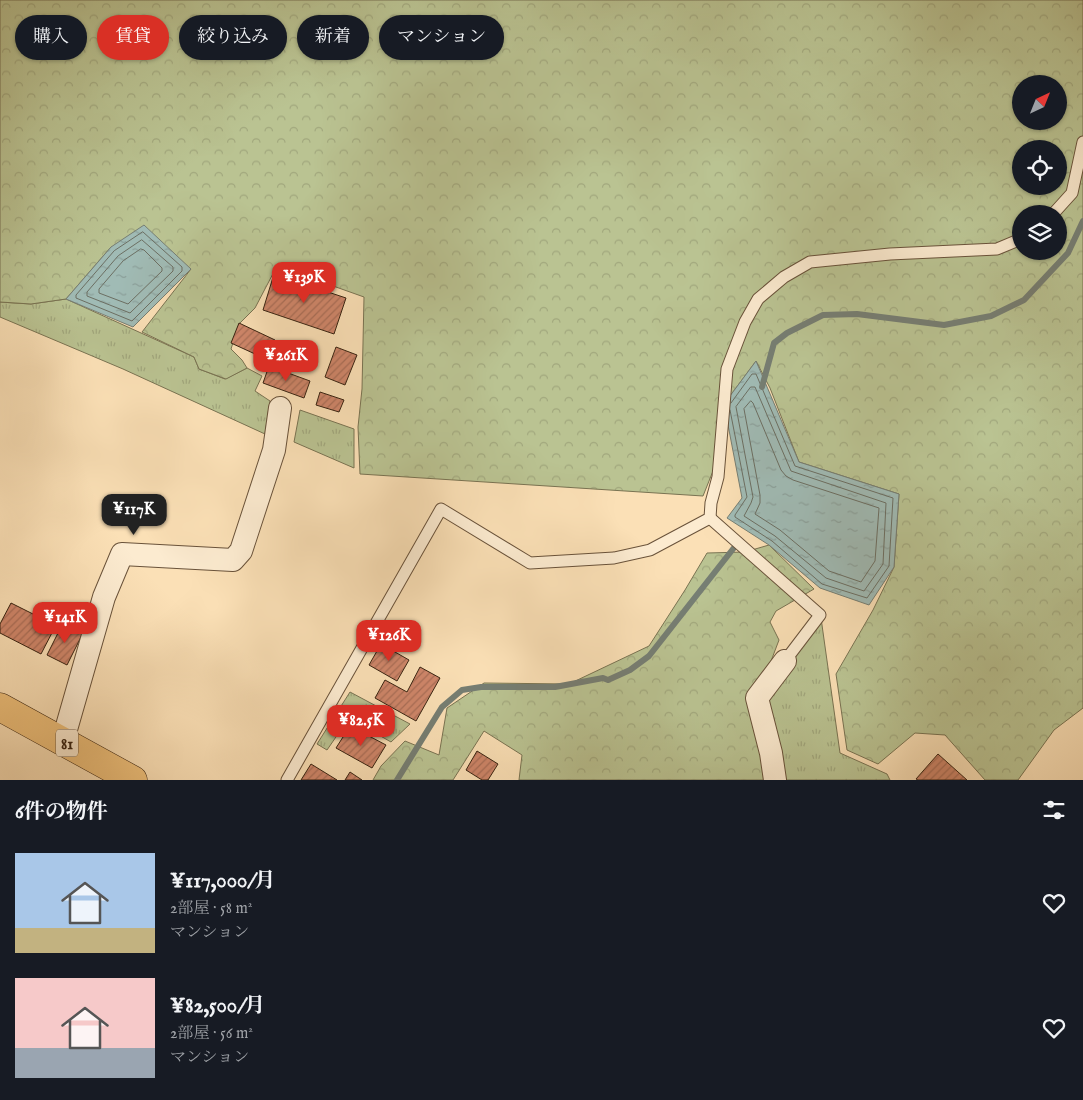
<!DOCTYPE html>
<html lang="ja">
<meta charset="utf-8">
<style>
:root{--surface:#171b24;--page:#242831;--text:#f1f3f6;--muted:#9ea1a6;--accent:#d93025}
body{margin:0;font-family:"IM FELL English","Noto Serif JP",serif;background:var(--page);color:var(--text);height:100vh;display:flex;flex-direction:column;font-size:19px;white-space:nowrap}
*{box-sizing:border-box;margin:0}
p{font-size:16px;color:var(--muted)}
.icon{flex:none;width:28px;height:28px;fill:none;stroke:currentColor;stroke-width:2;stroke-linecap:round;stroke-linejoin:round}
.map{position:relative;height:780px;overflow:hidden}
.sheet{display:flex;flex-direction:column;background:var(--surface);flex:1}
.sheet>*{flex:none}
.guide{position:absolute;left:15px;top:15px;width:500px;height:45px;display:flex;gap:10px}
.needle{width:32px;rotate:43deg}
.fabs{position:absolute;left:1012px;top:75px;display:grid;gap:10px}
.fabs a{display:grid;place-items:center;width:55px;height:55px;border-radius:50%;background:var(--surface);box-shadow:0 1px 4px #0004;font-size:25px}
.price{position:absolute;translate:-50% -42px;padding:0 11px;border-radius:10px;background:var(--accent);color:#fff;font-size:16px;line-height:32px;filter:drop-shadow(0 1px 2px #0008)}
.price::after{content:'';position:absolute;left:50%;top:30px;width:15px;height:11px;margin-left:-8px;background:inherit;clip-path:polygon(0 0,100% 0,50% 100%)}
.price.on{background:#222;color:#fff}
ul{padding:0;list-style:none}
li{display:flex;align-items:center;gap:15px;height:125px;padding:0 15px}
li span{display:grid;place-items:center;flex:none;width:140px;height:100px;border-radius:0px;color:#555}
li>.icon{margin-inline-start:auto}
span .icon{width:60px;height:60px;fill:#fffc;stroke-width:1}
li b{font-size:21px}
h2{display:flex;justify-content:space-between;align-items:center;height:60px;padding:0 15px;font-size:21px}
.pill{padding:0 18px;border-radius:22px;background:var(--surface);box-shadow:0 1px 4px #0004;font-size:18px;line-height:45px}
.pill.on{background:var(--accent);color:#fff}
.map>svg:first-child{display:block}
.grass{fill:url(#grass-tufts);stroke:#797352}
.forest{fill:url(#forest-crowns);stroke:#797352;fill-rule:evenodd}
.water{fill:url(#water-ripples);stroke:#767e73}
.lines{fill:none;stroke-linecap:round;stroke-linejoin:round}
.shore{stroke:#6c6f63;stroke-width:1}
.stream{stroke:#767e73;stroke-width:6}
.building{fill:url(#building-hatch);stroke:#382311}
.service-casing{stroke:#69523a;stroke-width:13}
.minor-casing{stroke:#69523a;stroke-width:24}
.primary-casing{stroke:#382311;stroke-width:29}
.service{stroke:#fcebd0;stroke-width:11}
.minor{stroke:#fcebd0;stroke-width:22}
.primary{stroke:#eec07b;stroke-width:28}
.labels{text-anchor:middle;stroke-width:4;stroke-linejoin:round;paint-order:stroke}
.shield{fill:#fcebd0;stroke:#735f4a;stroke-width:1}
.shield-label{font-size:16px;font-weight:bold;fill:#382311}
</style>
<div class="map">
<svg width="1083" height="780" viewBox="0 0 1083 780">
<defs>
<pattern id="grass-tufts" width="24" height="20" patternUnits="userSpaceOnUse" patternTransform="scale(1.25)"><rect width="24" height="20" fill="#bac392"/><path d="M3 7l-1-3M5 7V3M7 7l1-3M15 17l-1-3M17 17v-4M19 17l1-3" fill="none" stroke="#a1a77d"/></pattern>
<pattern id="forest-crowns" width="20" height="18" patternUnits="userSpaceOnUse" patternTransform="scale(1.25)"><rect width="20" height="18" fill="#bac392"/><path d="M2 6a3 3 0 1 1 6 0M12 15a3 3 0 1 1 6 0" fill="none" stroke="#a1a77d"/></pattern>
<pattern id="water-ripples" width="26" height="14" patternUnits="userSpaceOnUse" patternTransform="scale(1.25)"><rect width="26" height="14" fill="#a0bbb5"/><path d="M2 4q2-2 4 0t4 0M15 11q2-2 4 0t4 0" fill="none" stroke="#8ba09b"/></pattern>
<pattern id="building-hatch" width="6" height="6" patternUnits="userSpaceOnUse" patternTransform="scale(1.25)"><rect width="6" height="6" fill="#cf866a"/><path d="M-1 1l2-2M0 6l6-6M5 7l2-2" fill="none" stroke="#a96d56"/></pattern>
</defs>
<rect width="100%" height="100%" fill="#fbe0b6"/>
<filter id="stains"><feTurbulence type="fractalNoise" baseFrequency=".004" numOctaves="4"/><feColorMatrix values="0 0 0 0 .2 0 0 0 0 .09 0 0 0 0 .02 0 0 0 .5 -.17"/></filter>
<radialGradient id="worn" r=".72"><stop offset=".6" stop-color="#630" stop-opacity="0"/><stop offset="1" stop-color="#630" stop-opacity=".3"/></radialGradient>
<g class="grass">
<path d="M66 299 194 357 199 369 225 379 247 368 262 376 255 391 270 401 265 434 123 369 0 317V302L31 304Z"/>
<path d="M300 410 354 429V468L294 442Z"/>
<path d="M821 618 840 753 887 774 890 780H773L757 698Z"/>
<path d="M350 692 410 724 391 742 349 718 327 750 317 744Z"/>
</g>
<g class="forest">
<path d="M0 0H1083V708L1054 730 1018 780H985L945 735 915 733 878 764 847 750 836 674 873 610 894 567 899 494 799 462 770 388 756 361 724 404 713 471 703 496 360 474 358 427 362 389 364 297 277 266 255 308 239 324 231 349 242 360 247 368 226 379 199 369 194 357 142 332 191 269 111 247 66 299 31 304 0 302ZM1021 84H1059V121H1021ZM1021 149H1059V186H1021ZM1021 214H1059V251H1021Z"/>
<path d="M769 545 814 589 776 611 770 622 779 640 757 698 781 780H519L522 755 484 731 453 780H373L381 766 405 741 439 755 447 708 484 683 569 684 649 646 685 590 707 553 745 552Z"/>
</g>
<g class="water">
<path d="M144 225 191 269 133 327 66 299 111 247Z"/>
<path d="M756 361 799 462 899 494 894 567 869 605 820 588 769 545 727 518 742 498 724 404Z"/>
</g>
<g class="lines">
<g class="shore">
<path d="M143 232 182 267V271L132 321 76 298V295L114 251Z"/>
<path d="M142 240 173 267V271L130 313 87 296V292L118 256Z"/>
<path d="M141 249 144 250 162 268V271L128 304 99 293V289L123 261Z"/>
<path d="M751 387H755L791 471 886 503 883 564 864 591 826 578 775 536 744 516 751 503 753 497 736 407Z"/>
<path d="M751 401 753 403 781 470 786 476 793 480 879 508 875 561 861 582 829 571 780 530 755 514 760 503V495L744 409Z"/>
<path d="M730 410 747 497 735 515V517L772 541 822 584 867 598 889 566 893 498 795 466 756 374H752L731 403"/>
</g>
<g class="stream">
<path d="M762 387 774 343 787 333 823 315 857 314 944 325 991 316 1024 300 1068 253 1083 221"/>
<path d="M397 780 442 707 462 690 481 687H555L603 678 608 680 630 670 649 656 733 549"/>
</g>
</g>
<g class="building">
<path d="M274 274 346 298 334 334 263 310Z"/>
<path d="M239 323 275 340 266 359 231 343Z"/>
<path d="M336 347 357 355 345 385 325 377Z"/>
<path d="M269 366 310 381 304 398 263 383Z"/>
<path d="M320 392 344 400 339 412 316 405Z"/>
<path d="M11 603 33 614 36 608 49 615 46 622 55 627 41 654 0 633V624Z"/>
<path d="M63 623 83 633 67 665 47 655Z"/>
<path d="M381 644 409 660 397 681 369 665Z"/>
<path d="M420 667 440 678 416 721 375 698 385 680 407 692Z"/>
<path d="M350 726 386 745 372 768 336 748Z"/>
<path d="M477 751 498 764 488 780H482L466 770Z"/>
<path d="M938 754 967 780H918L916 779Z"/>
<path d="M311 764 337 780H301Z"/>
<path d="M350 772 362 780H345Z"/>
</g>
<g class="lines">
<defs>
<g id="service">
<path d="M1053 214 1072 193 1083 142"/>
<path d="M710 518 820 615 785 661"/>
<path d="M287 780 441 509 530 563 614 558 650 550 710 518 711 503 718 477 727 369 745 322 758 299 784 277 810 262 890 254 997 249 1021 239"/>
</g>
<g id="minor">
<path d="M63 740 104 597 122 554 233 560 241 551 274 450 280 408"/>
<path d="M775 780 771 753 757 698 785 661"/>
</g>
<path id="primary" d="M0 707 133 780"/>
</defs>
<use href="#service" class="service-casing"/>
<use href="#minor" class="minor-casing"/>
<use href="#primary" class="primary-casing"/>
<use href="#service" class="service"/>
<use href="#minor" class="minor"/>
<use href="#primary" class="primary"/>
</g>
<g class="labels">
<rect class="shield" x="56" y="729.5" width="22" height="27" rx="4"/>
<g class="shield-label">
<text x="67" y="749">81</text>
</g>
</g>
<rect width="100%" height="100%" filter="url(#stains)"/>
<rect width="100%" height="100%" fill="url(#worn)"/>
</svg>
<div class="fabs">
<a><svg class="needle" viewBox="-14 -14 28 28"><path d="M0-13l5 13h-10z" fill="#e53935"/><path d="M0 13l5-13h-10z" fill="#9ea1a6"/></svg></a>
<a><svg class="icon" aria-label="locate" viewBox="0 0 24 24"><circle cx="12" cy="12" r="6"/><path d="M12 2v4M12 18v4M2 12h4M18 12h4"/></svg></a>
<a><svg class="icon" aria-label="layers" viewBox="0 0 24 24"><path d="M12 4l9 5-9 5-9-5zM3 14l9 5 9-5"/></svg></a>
</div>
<b class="price" style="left:304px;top:304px">¥139K</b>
<b class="price" style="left:286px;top:382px">¥261K</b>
<b class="price on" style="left:134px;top:536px">¥117K</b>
<b class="price" style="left:65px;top:644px">¥141K</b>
<b class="price" style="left:389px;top:662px">¥126K</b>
<b class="price" style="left:361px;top:747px">¥82.5K</b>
<div class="guide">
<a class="pill">購入</a>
<a class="pill on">賃貸</a>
<a class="pill">絞り込み</a>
<a class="pill">新着</a>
<a class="pill">マンション</a>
</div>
</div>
<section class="sheet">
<h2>6件の物件<svg class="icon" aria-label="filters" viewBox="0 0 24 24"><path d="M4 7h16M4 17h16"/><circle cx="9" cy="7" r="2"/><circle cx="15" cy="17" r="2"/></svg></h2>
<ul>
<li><span style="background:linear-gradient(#a9c7e8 75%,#c2b280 0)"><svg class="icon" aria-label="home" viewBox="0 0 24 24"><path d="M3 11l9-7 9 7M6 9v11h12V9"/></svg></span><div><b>¥117,000/月</b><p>2部屋 · 58 m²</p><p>マンション</p></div><svg class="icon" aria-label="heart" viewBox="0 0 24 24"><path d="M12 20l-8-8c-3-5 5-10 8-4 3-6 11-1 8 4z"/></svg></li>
<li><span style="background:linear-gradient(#f6c9c9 70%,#9aa5b1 0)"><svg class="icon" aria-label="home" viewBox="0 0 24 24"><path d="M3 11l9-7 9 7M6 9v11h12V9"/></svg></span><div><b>¥82,500/月</b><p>2部屋 · 56 m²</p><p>マンション</p></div><svg class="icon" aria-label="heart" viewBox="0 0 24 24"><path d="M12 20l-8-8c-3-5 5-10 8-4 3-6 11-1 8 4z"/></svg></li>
</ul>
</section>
